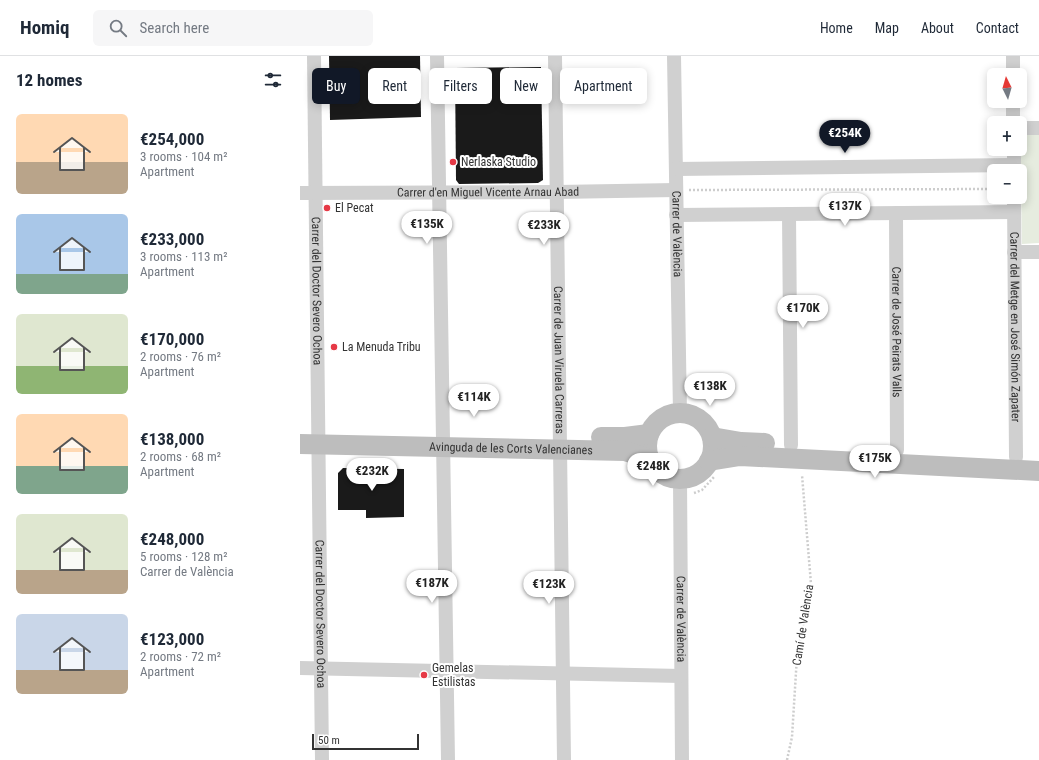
<!DOCTYPE html>
<meta charset="utf-8">
<style>
:root{--surface:#fff;--page:#f6f6f7;--text:#1f2937;--muted:#747a83;--line:#e0e1e3;--accent:#111827}
body{margin:0;font-family:"Roboto Condensed",sans-serif;background:var(--page);color:var(--text);height:100vh;display:flex;flex-direction:column;font-size:15px;white-space:nowrap}
*{box-sizing:border-box;margin:0}
p{font-size:13px;color:var(--muted)}
.icon{flex:none;width:22px;height:22px;fill:none;stroke:currentColor;stroke-width:2;stroke-linecap:round;stroke-linejoin:round}
.map{position:relative;flex:1;overflow:hidden}
.details{display:flex;flex-direction:column;background:var(--surface);width:300px}
.details>*{flex:none}
.banner{position:absolute;left:12px;top:12px;width:380px;height:36px;display:flex;gap:8px}
.needle{width:26px;rotate:355deg}
.controls{position:absolute;left:687px;top:12px;display:grid;gap:8px}
.controls a{display:grid;place-items:center;width:40px;height:40px;border-radius:6px;background:var(--surface);box-shadow:0 2px 10px #0003;font-size:20px}
.scale{position:absolute;left:12px;bottom:10px;width:107px;box-sizing:border-box;padding-left:4px;border:2px solid #333;border-top:0;font-size:11px;line-height:14px;white-space:nowrap;color:#333;-webkit-text-stroke:3px #fff;paint-order:stroke}
.price{position:absolute;translate:-50% -34px;padding:0 9px;border-radius:14px;background:#fff;color:#222;font-size:13px;line-height:26px;filter:drop-shadow(0 1px 2px #0008)}
.price::after{content:'';position:absolute;left:50%;top:24px;width:12px;height:9px;margin-left:-6px;background:inherit;clip-path:polygon(0 0,100% 0,50% 100%)}
.price.current{background:var(--accent);color:#fff}
ul{padding:0;list-style:none}
li{display:flex;align-items:center;gap:12px;height:100px;padding:0 16px}
li span{display:grid;place-items:center;flex:none;width:112px;height:80px;border-radius:6px;color:#555}
li>.icon{margin-inline-start:auto}
span .icon{width:48px;height:48px;fill:#fffc;stroke-width:1}
li b{font-size:17px}
h2{display:flex;justify-content:space-between;align-items:center;height:48px;padding:0 16px;font-size:17px}
.pill{padding:0 14px;border-radius:6px;background:var(--surface);box-shadow:0 2px 10px #0003;font-size:14px;line-height:36px}
.pill.current{background:var(--accent);color:#fff}
header{display:flex;align-items:center;gap:24px;box-sizing:border-box;height:56px;padding:0 20px;background:var(--surface);border-bottom:1px solid var(--line)}
header strong{font-size:19px}
nav{display:flex;gap:22px;margin-inline-start:auto;font-size:14px}
.search{width:280px;height:36px;background:var(--page);display:flex;align-items:center;gap:10px;box-sizing:border-box;padding:0 14px;border-radius:6px;color:var(--muted);font-size:15px}
main{display:flex;flex:1;min-height:0}
.map>svg:first-child{display:block}
.green{fill:#e6ecdf}
.building{fill:#1a1a1a}
.lines{fill:none;stroke-linecap:round;stroke-linejoin:round}
.path{stroke:#cdcdcd;stroke-width:2.5;stroke-dasharray:2 2;stroke-linecap:butt}
.street{stroke:#d0d0d0;stroke-width:14}
.secondary{stroke:#bdbdbd;stroke-width:20}
.poi-dot{fill:#e63946;stroke:#fff;stroke-width:1.5}
.labels{text-anchor:middle;stroke-width:4;stroke-linejoin:round;paint-order:stroke}
.poi-label{font-size:12px;fill:#333;stroke:#fff;text-anchor:start}
.street-label{font-size:12px;fill:#333;stroke:#fff}
</style>
<header>
<strong>Homiq</strong>
<div class="search"><svg class="icon" aria-label="search" viewBox="0 0 24 24"><circle cx="10" cy="10" r="6"/><path d="M15 15l6 6"/></svg>Search here</div>
<nav><a>Home</a><a>Map</a><a>About</a><a>Contact</a></nav>
</header>
<main>
<section class="details">
<h2>12 homes<svg class="icon" aria-label="filters" viewBox="0 0 24 24"><path d="M4 7h16M4 17h16"/><circle cx="9" cy="7" r="2"/><circle cx="15" cy="17" r="2"/></svg></h2>
<ul>
<li><span style="background:linear-gradient(#ffd9b3 60%,#b9a48a 0)"><svg class="icon" aria-label="home" viewBox="0 0 24 24"><path d="M3 11l9-7 9 7M6 9v11h12V9"/></svg></span><div><b>€254,000</b><p>3 rooms · 104 m²</p><p>Apartment</p></div></li>
<li><span style="background:linear-gradient(#a9c7e8 75%,#7fa58c 0)"><svg class="icon" aria-label="home" viewBox="0 0 24 24"><path d="M3 11l9-7 9 7M6 9v11h12V9"/></svg></span><div><b>€233,000</b><p>3 rooms · 113 m²</p><p>Apartment</p></div></li>
<li><span style="background:linear-gradient(#dfe7d0 65%,#8fb573 0)"><svg class="icon" aria-label="home" viewBox="0 0 24 24"><path d="M3 11l9-7 9 7M6 9v11h12V9"/></svg></span><div><b>€170,000</b><p>2 rooms · 76 m²</p><p>Apartment</p></div></li>
<li><span style="background:linear-gradient(#ffd9b3 65%,#7fa58c 0)"><svg class="icon" aria-label="home" viewBox="0 0 24 24"><path d="M3 11l9-7 9 7M6 9v11h12V9"/></svg></span><div><b>€138,000</b><p>2 rooms · 68 m²</p><p>Apartment</p></div></li>
<li><span style="background:linear-gradient(#dfe7d0 70%,#b9a48a 0)"><svg class="icon" aria-label="home" viewBox="0 0 24 24"><path d="M3 11l9-7 9 7M6 9v11h12V9"/></svg></span><div><b>€248,000</b><p>5 rooms · 128 m²</p><p>Carrer de València</p></div></li>
<li><span style="background:linear-gradient(#c9d6e8 70%,#b9a48a 0)"><svg class="icon" aria-label="home" viewBox="0 0 24 24"><path d="M3 11l9-7 9 7M6 9v11h12V9"/></svg></span><div><b>€123,000</b><p>2 rooms · 72 m²</p><p>Apartment</p></div></li>
</ul>
</section>
<div class="map">
<svg width="739" height="704" viewBox="0 0 739 704">
<rect width="100%" height="100%" fill="#fff"/>
<path class="green" d="M720 79H739V187L722 188Z"/>
<g class="building">
<path d="M29 0H120L121 61 30 64Z"/>
<path d="M241 11 243 124 238 127 159 128 156 124 155 12Z"/>
<path d="M43 412 104 413V461L66 462V454H38V417Z"/>
</g>
<g class="lines">
<g class="path">
<path d="M389 134 694 133"/>
<path d="M394 437 402 434 414 421"/>
<path d="M487 704 492 681 497 600 511 528 502 419"/>
</g>
<g class="street">
<path id="s1" d="M14 0 22 704"/>
<path d="M137 0 148 704"/>
<path id="s2" d="M255 0 264 704"/>
<path id="s3" d="M374 0 380 357"/>
<path d="M713 0V19"/>
<path d="M713 45V67"/>
<path d="M720 72H739"/>
<path d="M714 93V115"/>
<path d="M376 113 714 109"/>
<path id="s4" d="M0 137 257 136 376 134"/>
<path id="s5" d="M714 141 716 401"/>
<path id="s6" d="M596 157 597 394"/>
<path d="M489 158 491 389"/>
<path d="M376 159 714 156"/>
<path d="M714 196H739"/>
<path id="s7" d="M380 423 382 704"/>
<path d="M0 612 381 620"/>
</g>
<g class="secondary">
<circle cx="380" cy="390" r="33"/>
<path d="M301 381H325L349 378"/>
<path d="M412 381 441 386 465 387"/>
<path id="s8" d="M0 388 325 395 349 403"/>
<path d="M409 405 440 400 739 415"/>
</g>
</g>
<g class="poi-dot">
<circle cx="153" cy="106" r="4"/>
<circle cx="27" cy="152" r="4"/>
<circle cx="34" cy="291" r="4"/>
<circle cx="124" cy="619" r="4"/>
</g>
<g class="labels">
<g class="poi-label">
<text x="161" y="110">Nerlaska Studio</text>
<text x="35" y="156">El Pecat</text>
<text x="42" y="295">La Menuda Tribu</text>
<text x="132" y="616">Gemelas<tspan x="132" dy="14">Estilistas</tspan></text>
</g>
<g class="street-label">
<text dy="4" stroke="none"><textPath href="#s4" startOffset="188">Carrer d'en Miguel Vicente Arnau Abad</textPath></text>
<text dy="4" stroke="none"><textPath href="#s3" startOffset="178">Carrer de València</textPath></text>
<text dy="4" stroke="none"><textPath href="#s1" startOffset="235">Carrer del Doctor Severo Ochoa</textPath></text>
<text dy="4" stroke="none"><textPath href="#s5" startOffset="130">Carrer del Metge en José Simón Zapater</textPath></text>
<text dy="4" stroke="none"><textPath href="#s6" startOffset="119">Carrer de José Peirats Valls</textPath></text>
<text dy="4" stroke="none"><textPath href="#s2" startOffset="304">Carrer de Juan Viruela Carreras</textPath></text>
<text dy="4" stroke="none"><textPath href="#s8" startOffset="211">Avinguda de les Corts Valencianes</textPath></text>
<text dy="4" stroke="none"><textPath href="#s1" startOffset="558">Carrer del Doctor Severo Ochoa</textPath></text>
<text dy="4" stroke="none"><textPath href="#s7" startOffset="140">Carrer de València</textPath></text>
<text transform="translate(503 569) rotate(-81)" y="4">Camí de València</text>
</g>
</g>
</svg>
<div class="controls">
<a><svg class="needle" viewBox="-14 -14 28 28"><path d="M0-13l5 13h-10z" fill="#e53935"/><path d="M0 13l5-13h-10z" fill="#747a83"/></svg></a>
<a>+</a>
<a>−</a>
</div>
<div class="scale">50 m</div>
<b class="price current" style="left:545px;top:98px">€254K</b>
<b class="price" style="left:545px;top:171px">€137K</b>
<b class="price" style="left:127px;top:189px">€135K</b>
<b class="price" style="left:244px;top:190px">€233K</b>
<b class="price" style="left:503px;top:273px">€170K</b>
<b class="price" style="left:410px;top:351px">€138K</b>
<b class="price" style="left:174px;top:362px">€114K</b>
<b class="price" style="left:575px;top:423px">€175K</b>
<b class="price" style="left:353px;top:431px">€248K</b>
<b class="price" style="left:72px;top:436px">€232K</b>
<b class="price" style="left:132px;top:548px">€187K</b>
<b class="price" style="left:249px;top:549px">€123K</b>
<div class="banner">
<a class="pill current">Buy</a>
<a class="pill">Rent</a>
<a class="pill">Filters</a>
<a class="pill">New</a>
<a class="pill">Apartment</a>
</div>
</div>
</main>
